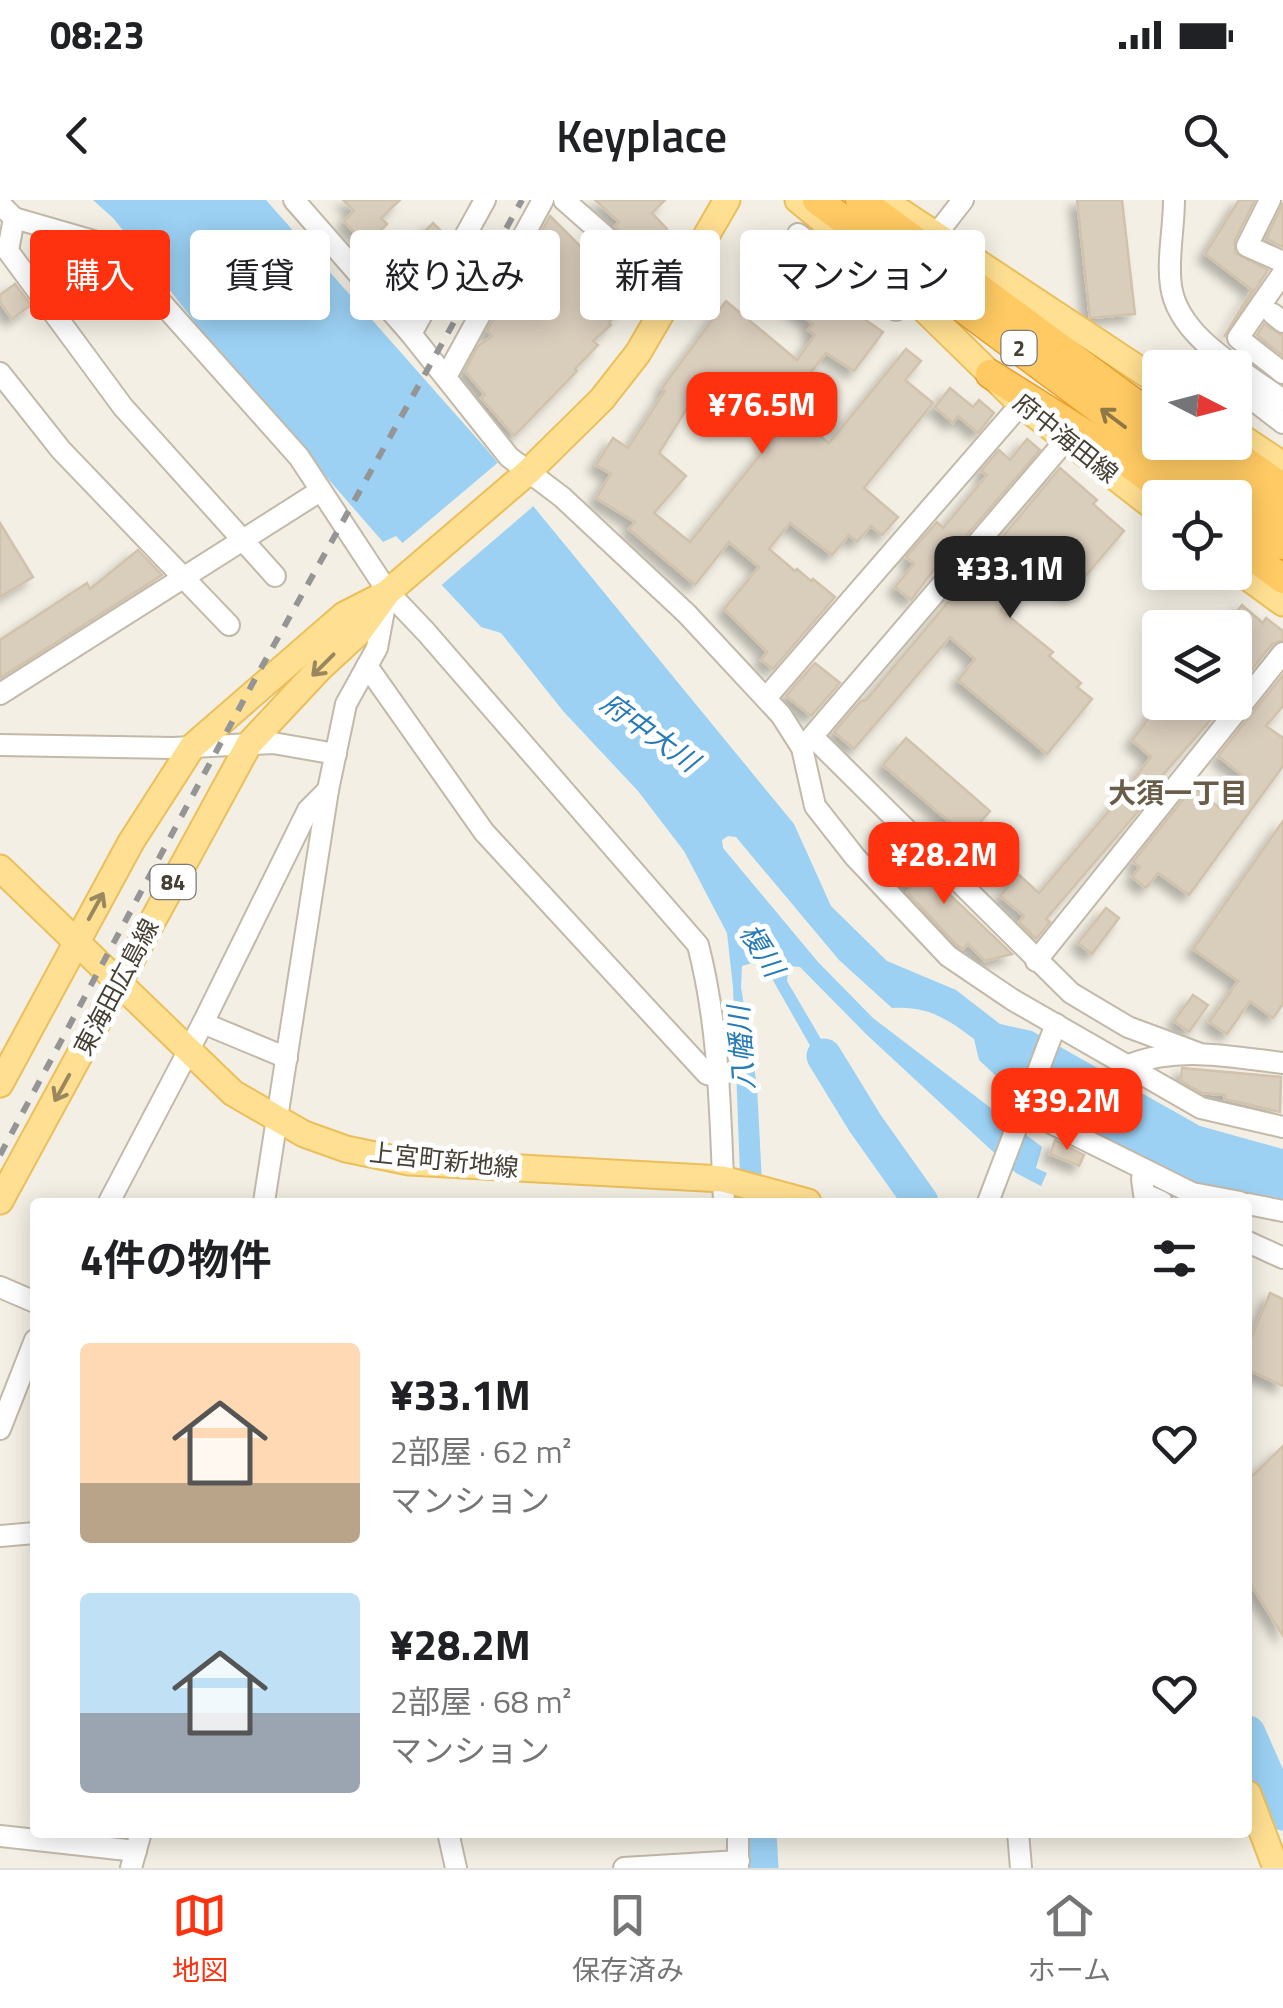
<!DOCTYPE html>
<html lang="ja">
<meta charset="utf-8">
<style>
:root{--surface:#fff;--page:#f2f2f2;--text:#202124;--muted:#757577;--line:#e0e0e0;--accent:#ff320f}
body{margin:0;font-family:"Titillium Web","Noto Sans JP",sans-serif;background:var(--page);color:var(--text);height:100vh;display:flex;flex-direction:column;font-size:38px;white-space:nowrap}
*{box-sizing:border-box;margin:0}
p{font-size:32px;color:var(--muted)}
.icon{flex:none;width:55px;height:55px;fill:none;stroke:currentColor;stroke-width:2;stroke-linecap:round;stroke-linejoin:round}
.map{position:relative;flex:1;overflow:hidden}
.panel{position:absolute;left:30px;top:998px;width:1222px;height:640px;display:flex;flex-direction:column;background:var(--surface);border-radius:10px;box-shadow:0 5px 25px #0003}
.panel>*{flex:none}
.guide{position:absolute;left:30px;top:30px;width:1225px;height:90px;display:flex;gap:20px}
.needle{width:65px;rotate:96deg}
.tools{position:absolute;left:1142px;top:150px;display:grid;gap:20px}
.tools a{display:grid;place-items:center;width:110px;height:110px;border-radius:10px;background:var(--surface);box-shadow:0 5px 25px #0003;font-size:50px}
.price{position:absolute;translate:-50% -85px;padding:0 22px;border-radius:20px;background:var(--accent);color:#fff;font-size:32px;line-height:65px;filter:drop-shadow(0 2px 5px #0008)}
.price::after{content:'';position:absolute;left:50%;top:60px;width:30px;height:22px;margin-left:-15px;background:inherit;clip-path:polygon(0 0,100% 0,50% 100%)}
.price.current{background:#222;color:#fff}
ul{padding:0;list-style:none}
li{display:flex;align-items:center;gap:30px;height:250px;padding:0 50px}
li span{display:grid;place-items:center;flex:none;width:280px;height:200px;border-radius:10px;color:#555}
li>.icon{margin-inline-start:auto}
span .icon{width:120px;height:120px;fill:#fffc;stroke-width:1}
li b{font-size:42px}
h2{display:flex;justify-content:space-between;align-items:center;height:120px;padding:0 50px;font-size:42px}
.chip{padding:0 35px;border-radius:10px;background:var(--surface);box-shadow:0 5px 25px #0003;font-size:35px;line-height:90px}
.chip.current{background:var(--accent);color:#fff}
.status{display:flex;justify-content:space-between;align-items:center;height:70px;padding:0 50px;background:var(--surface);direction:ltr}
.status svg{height:28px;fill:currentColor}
header{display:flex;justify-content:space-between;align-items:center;height:130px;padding:0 50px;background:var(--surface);font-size:45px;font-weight:600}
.dock{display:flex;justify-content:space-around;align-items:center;height:140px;border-top:2px solid var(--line);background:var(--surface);font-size:28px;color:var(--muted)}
.dock a{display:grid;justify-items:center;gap:5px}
.dock .current{color:var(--accent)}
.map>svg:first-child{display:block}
.water{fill:#9cd1f4}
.pier{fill:#f3efe4}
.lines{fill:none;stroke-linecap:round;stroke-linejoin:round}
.river{stroke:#9cd1f4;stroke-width:35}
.building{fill:#d9cdbc;stroke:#d1c2ac;stroke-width:2.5;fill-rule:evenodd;filter:url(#shadow)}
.minor-casing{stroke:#c2b9a9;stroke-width:24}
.major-casing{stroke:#ebbf5b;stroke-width:29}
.highway-casing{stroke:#e7a02b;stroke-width:31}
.minor{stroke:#fff;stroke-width:20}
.major{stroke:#ffdf91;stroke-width:25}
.highway{stroke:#ffca63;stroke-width:28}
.rail{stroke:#959595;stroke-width:6;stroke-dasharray:12 12;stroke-linecap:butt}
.oneway{stroke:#907747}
.oneway2{stroke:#99875e}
.labels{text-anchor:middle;stroke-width:10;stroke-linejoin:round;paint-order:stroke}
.shield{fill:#fff;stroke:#7e7971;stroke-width:2.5}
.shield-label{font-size:22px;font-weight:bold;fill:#463f34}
.street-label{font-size:25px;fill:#463f34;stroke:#fff}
.water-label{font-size:28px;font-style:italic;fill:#277bb8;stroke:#fff}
.neighbourhood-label{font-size:28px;font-weight:bold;fill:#695d4a;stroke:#fff}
</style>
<div class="status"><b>08:23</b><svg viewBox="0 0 49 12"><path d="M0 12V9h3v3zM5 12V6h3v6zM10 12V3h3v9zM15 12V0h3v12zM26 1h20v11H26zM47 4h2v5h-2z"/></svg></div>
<header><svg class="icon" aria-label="back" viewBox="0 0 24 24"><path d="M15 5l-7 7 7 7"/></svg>Keyplace<svg class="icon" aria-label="search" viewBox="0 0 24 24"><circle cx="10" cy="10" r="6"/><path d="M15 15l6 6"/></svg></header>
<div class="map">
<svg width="1283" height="1668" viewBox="0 0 1283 1668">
<defs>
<filter id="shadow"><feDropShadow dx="-7" dy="7" stdDeviation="5" flood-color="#0004"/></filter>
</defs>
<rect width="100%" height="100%" fill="#f3efe4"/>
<path class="water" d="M93 0H266L488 251 794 624 831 706 887 761 956 790 1000 824 1032 831 1200 926 1283 949V1005L1191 987 1049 911 995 875 979 860 974 839C946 818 928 806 892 808L839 760 736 637 728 636 722 640 723 648 818 762 873 818 1042 947 1036 968 1047 973 1041 986 1016 973 867 835 800 767 789 766 787 781 852 892 842 902 766 768 752 763 742 766 741 787 757 886 763 1002H741L733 787 727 733 684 651 638 591 563 511 501 433 481 427 396 336 383 342 227 163 114 19Z"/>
<path class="pier" d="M501 260 537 303 438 388 399 346Z"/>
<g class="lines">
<g class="river">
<path d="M824 856 865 923 921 1002"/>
<path d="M1248 1533 1283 1613"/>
<path d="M759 1632 761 1668"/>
</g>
</g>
<g class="building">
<path d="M343 0H400L381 18 387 24 366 45 344 21 354 11Z"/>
<path d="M595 0H665L652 13 667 29 650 58 615 26 619 22Z"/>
<path d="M1077 0H1122L1135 114 1090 118Z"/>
<path d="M1239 0H1255L1235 40V53L1268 70 1224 137 1252 90 1205 54Z"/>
<path d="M1283 3V47L1266 39Z"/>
<path d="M550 16 588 54 596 46 636 82 609 123 611 125 593 141 598 145 575 169 577 171 514 236 481 198 485 195 465 171 478 146 492 136 487 130 495 117 538 80 523 65Z"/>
<path d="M433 23 448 38 421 64 427 70 398 98 383 82 414 48 411 45Z"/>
<path d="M767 54 826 97 828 94 883 132 854 171 826 153 784 207 829 243 906 149 921 161 905 180 933 203 864 288 898 317 882 335 871 326 857 342 849 335 832 355 790 323 769 349 795 371 797 369 811 381 813 379 835 397 773 469 761 460 767 452 724 409 759 367 729 342 695 385 629 329 635 322 596 298 611 274 596 265 613 238 628 248 665 191 662 188 726 101 797 160 815 135 808 130 813 124 769 91 756 109 753 70ZM701 186 736 209 742 198 781 229 690 342 654 313 686 276 659 253Z"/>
<path d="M15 84 31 105 12 119 0 102V95Z"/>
<path d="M1264 124 1283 136V156L1257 135Z"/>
<path d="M950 188 973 207 979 200 994 213 978 233 958 216 953 223 935 207Z"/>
<path d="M1027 239 1040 250 952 352 949 350 911 400 895 387 914 364 906 357 937 322 943 328 987 275 981 271 999 250 1010 260Z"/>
<path d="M1060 268 1097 300 1093 304 1124 331 1070 394 1039 366 1001 410 1053 452 1049 456 1081 483 1077 487 1092 499 1047 554 958 480 975 459 950 437 854 549 834 532 861 501 866 500Z"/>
<path d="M0 323 33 377 0 397Z"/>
<path d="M138 350 162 375 0 478V440L87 383 90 389Z"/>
<path d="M1242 405 1263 423 1266 418 1283 431V440L1272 444 1235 491V428H1223Z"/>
<path d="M815 463 840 483 811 516 786 496Z"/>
<path d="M1283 475V506L1266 526 1283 538V566L1189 695 1158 673 1146 688 1132 677 1140 667 1133 662 1193 587 1221 609 1243 576 1218 556Z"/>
<path d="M1161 502H1226L1143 598 1147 601 1046 719 1050 722 1036 739 1019 722 1024 716 1000 696 1018 674 1039 693 1113 606 1151 557 1132 540Z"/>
<path d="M906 538 990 611 967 637 883 565Z"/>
<path d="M1283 621V804L1273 818 1250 801 1227 834 1209 822 1238 781 1193 749Z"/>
<path d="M898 644 921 667 1012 754 985 761 968 744 963 749 957 745 907 692 911 688 882 661Z"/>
<path d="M1106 708 1119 718 1092 754 1078 743Z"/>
<path d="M1193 795 1208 805 1189 832 1174 821Z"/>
<path d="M1182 868 1281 877 1280 912 1225 899V895L1202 893 1181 881Z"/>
<path d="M1055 940 1084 955 1079 966 1050 954Z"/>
<path d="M1270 1093 1283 1099V1186L1248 1170V1146Z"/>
<path d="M1283 1246V1436L1248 1380V1280Z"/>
</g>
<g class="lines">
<defs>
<g id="minor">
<path d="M294 0 411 134 509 257 562 297 687 414 781 515 802 548 815 606 855 657 948 756 1013 800 1201 908 1283 927"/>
<path d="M564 0 673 96"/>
<path d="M1174 0C1174 28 1167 59 1171 86 1178 138 1244 171 1283 200"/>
<path d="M1270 0 1247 46 1283 62"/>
<path d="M0 4 14 18 111 46 299 257 388 392 426 432 698 745C720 830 720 915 724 1002"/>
<path d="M14 18 8 51 123 207 275 376"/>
<path d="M798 34 896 110 913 99"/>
<path d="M935 36 963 0"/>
<path d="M1283 73 1238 138 1283 173"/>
<path d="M1273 114 1283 122"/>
<path d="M411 134 485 0"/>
<path d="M1207 164 1211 168"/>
<path d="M0 173 61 250 229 425"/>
<path d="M446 177 543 0"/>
<path d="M1235 186 1283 223"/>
<path d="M367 466 484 632 707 874 720 878"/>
<path d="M0 494 320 291"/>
<path d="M766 498 1021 204"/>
<path d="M813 537 1071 793 1128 827 1198 853"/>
<path d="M0 545 173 548 273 543 336 554"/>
<path d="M804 546 1065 241"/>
<path d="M1036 761 1283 453"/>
<path d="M203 823 287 858"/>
<path d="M1129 865C1178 845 1231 857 1283 863"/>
<path d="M1023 909 1192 993 1240 1002"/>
<path d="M1145 970 1142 979 1144 994 1162 1002"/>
<path d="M109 1002 203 823 308 610 328 590"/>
<path d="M264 1002 328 590 346 504 377 448 387 394"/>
<path d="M988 1002 1056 824"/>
<path d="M1248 1004 1283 1011"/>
<path d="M1248 1042 1283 1058"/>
<path d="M0 1087 35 1102"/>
<path d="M0 1229 35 1140"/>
<path d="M0 1336 35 1333"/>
<path d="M448 1632 456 1668"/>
<path d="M738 1632V1668"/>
<path d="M1018 1632 1021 1668"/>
<path d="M0 1636 136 1651"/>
<path d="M131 1668 141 1632"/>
<path d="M624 1668 739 1661"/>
</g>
<g id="major">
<path d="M798 0 885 71 1021 204 1160 312"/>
<path d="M883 0 1160 183"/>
<path d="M1235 233 1283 265"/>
<path d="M1235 368 1283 403"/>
<path d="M0 668 233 893 304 934 346 949 409 962 723 979 808 1002"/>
<path d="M0 884 131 642 192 547 344 415 383 395"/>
<path d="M0 1001 249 544 320 468 359 432 388 392 528 272 602 199 638 153 727 0"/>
<path d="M1248 1594 1276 1668"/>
</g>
<g id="highway">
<path d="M817 0 1219 298"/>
<path d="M860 0 1160 222"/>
<path d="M990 174 1111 250 1175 298"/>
<path d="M1187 242 1283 314"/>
<path d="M1218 242 1283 288"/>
<path d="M1235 309 1283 345"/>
<path d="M1235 343 1283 379"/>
</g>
</defs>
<use href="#minor" class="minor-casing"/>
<use href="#major" class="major-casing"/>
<use href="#highway" class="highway-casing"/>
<use href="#minor" class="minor"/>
<use href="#major" class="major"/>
<use href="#highway" class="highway"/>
<path class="rail" d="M0 955 255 479 522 0"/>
</g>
<defs><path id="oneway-shaft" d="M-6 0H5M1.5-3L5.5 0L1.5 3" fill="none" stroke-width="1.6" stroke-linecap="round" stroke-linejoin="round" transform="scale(2.5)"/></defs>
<use class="oneway" href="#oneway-shaft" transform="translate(1113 218) rotate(-143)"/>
<g class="oneway2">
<use href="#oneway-shaft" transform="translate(323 465) rotate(135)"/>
<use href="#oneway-shaft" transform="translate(96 706) rotate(-61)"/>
<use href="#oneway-shaft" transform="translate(62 888) rotate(119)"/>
</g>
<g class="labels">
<g class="shield">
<rect x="1001.5" y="131" width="35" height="34" rx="8"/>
<rect x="150.5" y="665" width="45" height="34" rx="8"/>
</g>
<g class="shield-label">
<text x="1019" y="156">2</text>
<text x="173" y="690">84</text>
</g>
<g class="street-label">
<text transform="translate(1066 238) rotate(39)" y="9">府中海田線</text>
<text transform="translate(116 787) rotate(-62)" y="9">東海田広島線</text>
<text transform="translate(444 960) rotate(6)" y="9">上宮町新地線</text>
</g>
<g class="water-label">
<text transform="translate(650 532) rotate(36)" y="10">府中大川</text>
<text transform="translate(762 750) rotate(58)" y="10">榎川</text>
<text transform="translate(741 848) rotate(-94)" y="10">八幡川</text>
</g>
<g class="neighbourhood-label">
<text x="1178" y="603">大須一丁目</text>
</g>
</g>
</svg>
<div class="tools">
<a><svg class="needle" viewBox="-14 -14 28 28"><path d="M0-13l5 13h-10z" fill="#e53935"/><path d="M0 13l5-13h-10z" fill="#757577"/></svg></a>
<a><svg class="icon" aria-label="locate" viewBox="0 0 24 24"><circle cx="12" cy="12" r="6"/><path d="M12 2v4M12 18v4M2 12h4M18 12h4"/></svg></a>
<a><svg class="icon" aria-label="layers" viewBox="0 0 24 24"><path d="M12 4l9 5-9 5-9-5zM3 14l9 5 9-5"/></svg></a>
</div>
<b class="price" style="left:762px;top:257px">¥76.5M</b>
<b class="price current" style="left:1010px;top:421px">¥33.1M</b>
<b class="price" style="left:944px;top:707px">¥28.2M</b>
<b class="price" style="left:1067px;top:953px">¥39.2M</b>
<div class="guide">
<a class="chip current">購入</a>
<a class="chip">賃貸</a>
<a class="chip">絞り込み</a>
<a class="chip">新着</a>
<a class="chip">マンション</a>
</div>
<section class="panel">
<h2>4件の物件<svg class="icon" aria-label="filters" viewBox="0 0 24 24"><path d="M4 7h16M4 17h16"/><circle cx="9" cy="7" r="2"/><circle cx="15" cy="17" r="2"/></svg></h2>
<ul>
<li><span style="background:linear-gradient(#ffd9b3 70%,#b9a48a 0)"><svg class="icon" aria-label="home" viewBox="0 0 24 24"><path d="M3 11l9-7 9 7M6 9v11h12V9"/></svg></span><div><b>¥33.1M</b><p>2部屋 · 62 m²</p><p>マンション</p></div><svg class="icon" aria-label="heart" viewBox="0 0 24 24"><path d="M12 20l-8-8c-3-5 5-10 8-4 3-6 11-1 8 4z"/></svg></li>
<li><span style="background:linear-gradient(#bfe0f5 60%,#9aa5b1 0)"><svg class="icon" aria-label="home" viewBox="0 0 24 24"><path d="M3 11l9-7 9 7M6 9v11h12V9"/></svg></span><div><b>¥28.2M</b><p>2部屋 · 68 m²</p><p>マンション</p></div><svg class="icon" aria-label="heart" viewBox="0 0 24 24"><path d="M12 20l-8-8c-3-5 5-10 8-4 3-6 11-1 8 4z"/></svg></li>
</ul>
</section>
</div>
<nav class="dock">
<a class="current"><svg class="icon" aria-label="map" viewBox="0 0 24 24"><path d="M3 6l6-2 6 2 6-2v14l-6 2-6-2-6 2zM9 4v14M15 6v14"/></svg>地図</a>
<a><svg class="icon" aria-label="saved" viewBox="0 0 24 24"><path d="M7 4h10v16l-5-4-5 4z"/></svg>保存済み</a>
<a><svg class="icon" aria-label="home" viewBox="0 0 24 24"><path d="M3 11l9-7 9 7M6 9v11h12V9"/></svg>ホーム</a>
</nav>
